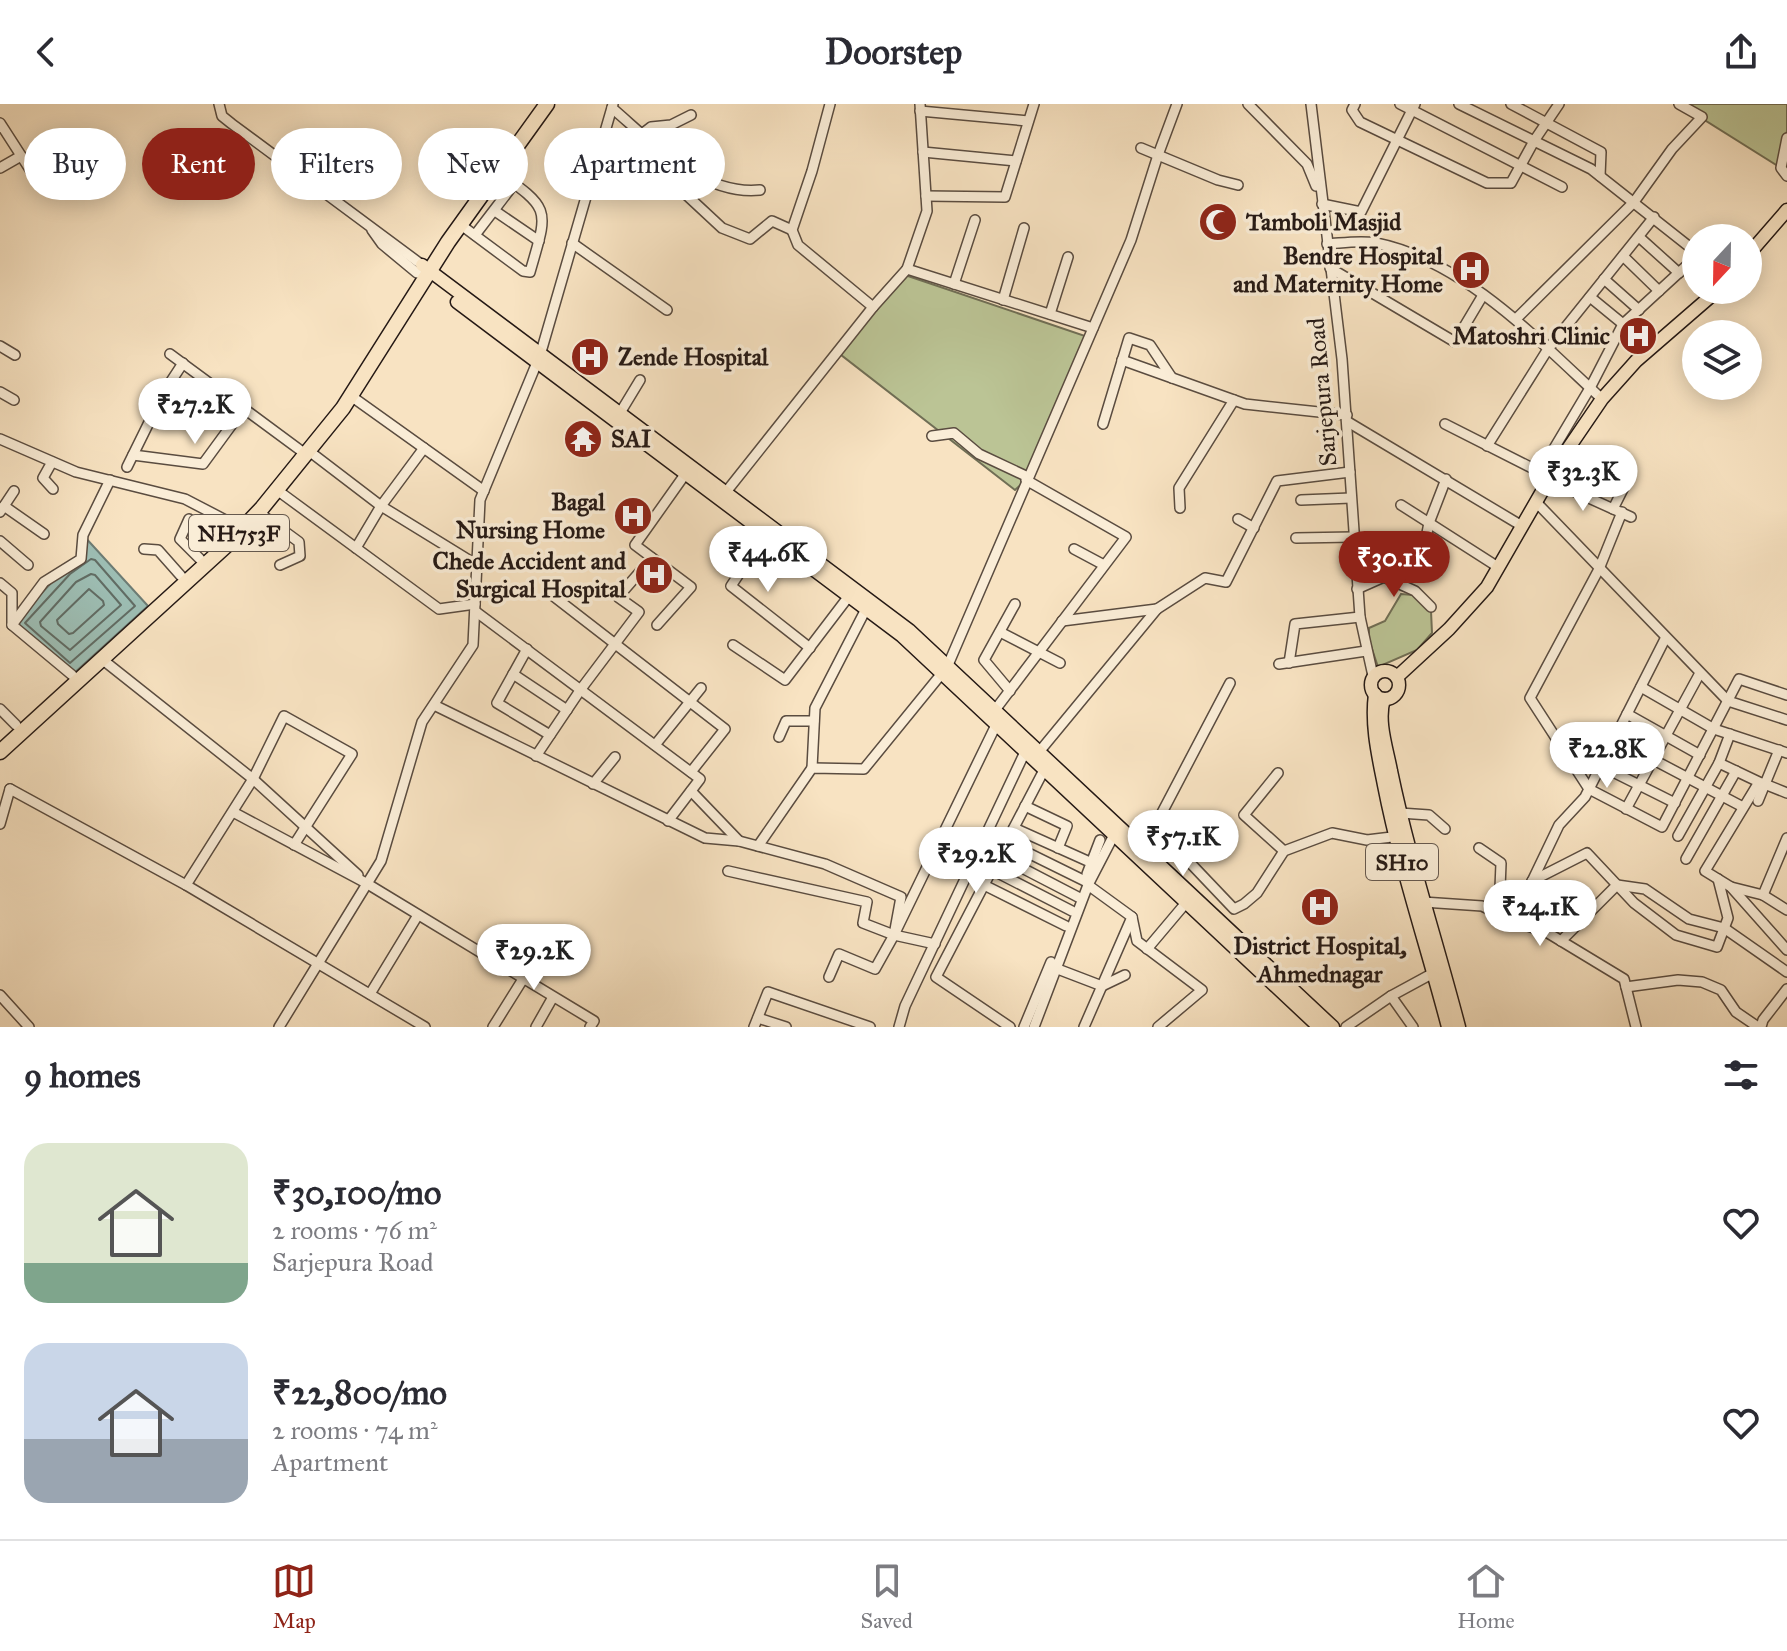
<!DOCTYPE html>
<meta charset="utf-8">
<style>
:root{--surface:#fff;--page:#f7f7f7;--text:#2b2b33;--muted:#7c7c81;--line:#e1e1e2;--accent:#8f2418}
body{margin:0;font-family:"IM FELL Great Primer",serif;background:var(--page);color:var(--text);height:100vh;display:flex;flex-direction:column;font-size:30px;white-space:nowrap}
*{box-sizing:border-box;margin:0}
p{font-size:26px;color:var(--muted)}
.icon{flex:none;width:44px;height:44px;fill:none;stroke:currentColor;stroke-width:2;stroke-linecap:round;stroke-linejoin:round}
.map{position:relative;height:923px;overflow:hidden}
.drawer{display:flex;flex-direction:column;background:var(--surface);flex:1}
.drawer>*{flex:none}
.banner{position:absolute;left:24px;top:24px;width:800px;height:72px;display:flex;gap:16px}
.needle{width:52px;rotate:202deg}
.buttons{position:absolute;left:1682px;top:120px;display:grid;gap:16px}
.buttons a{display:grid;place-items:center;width:80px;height:80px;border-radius:50%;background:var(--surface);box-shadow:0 4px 20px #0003;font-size:40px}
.price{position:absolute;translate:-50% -68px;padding:0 18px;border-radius:28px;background:#fff;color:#222;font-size:26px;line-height:52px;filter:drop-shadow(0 2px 4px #0008)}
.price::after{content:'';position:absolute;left:50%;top:48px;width:24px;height:18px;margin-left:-12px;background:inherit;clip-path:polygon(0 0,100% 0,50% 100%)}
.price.current{background:var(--accent);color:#fff}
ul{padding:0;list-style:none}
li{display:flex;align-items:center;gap:24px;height:200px;padding:0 24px}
li span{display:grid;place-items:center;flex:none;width:224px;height:160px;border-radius:24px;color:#555}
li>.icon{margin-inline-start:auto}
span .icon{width:96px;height:96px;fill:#fffc;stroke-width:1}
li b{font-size:34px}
h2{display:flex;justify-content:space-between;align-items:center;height:96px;padding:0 24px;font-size:34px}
.pill{padding:0 28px;border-radius:36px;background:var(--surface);box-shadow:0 4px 20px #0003;font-size:28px;line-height:72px}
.pill.current{background:var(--accent);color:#fff}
header{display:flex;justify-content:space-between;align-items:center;height:104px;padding:0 24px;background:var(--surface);font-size:36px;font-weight:700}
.tab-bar{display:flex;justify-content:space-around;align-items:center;height:112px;border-top:2px solid var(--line);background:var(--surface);font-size:22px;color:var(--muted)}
.tab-bar a{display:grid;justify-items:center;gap:4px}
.tab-bar .current{color:var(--accent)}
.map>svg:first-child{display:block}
.green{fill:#bbc495;stroke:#706e55;stroke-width:2}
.water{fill:#9dbeb4;stroke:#6d7c74;stroke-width:2}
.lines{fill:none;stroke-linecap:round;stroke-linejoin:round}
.shore{stroke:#616c64;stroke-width:2}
.minor-casing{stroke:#5a4c40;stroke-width:12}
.major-casing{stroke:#251915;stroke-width:15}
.highway-casing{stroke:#251915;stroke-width:17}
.minor{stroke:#faedd7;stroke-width:9}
.major{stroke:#f8e3c2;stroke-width:12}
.highway{stroke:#f8e3c2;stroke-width:14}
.labels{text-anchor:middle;stroke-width:7;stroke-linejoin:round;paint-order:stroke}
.shield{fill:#faedd7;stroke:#65594f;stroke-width:2}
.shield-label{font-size:22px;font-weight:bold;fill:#251915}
.poi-label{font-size:24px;font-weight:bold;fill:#251915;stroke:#faedd7;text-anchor:end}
.street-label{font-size:24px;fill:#251915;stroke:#faedd7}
</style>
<header><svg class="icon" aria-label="back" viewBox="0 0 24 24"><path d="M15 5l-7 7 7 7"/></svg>Doorstep<svg class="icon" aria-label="share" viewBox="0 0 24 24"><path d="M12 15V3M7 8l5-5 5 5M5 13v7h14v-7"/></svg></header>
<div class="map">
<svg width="1787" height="923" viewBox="0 0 1787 923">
<rect width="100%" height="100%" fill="#f8e3c2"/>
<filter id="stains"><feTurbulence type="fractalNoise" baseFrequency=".0025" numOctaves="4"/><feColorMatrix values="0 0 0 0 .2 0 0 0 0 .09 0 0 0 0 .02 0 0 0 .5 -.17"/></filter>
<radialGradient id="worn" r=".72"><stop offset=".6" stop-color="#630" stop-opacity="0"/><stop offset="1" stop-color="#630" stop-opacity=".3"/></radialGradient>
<g class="green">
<path d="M1679 0H1787V27L1781 64Z"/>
<path d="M905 171 1091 234 1026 376 1015 386 836 247Z"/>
<path d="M1401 490 1413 491 1431 507 1432 529 1417 546 1378 563 1369 536V524L1385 517Z"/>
</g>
<path class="water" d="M83 431 148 502 72 571 12 521 65 464 81 455Z"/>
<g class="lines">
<g class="shore">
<path d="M91 455 95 456 135 502 70 559 25 519 70 470Z"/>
<path d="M91 470 95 471 121 501 70 546 41 522 40 518 76 478Z"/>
<path d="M89 485 103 497 104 501 73 529 69 530 58 520 57 516Z"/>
</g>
<defs>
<g id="minor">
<path d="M219 0 222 12 232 20 422 161"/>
<path d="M920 0 927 107 907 165 1093 224"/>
<path d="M1248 0 1307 60 1316 82"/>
<path d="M1311 0 1342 255 1360 513 1373 572"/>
<path d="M1355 0 1352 6 1360 18 1487 79H1511L1534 37 1559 0"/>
<path d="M1400 0 1562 83"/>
<path d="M1459 0 1591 65 1696 148"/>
<path d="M1511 0 1601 48 1600 72"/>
<path d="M612 4C653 39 702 92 760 86"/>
<path d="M920 7 1028 17"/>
<path d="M0 19 40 81"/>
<path d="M604 29 679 84 722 124 750 135 772 117 792 126"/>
<path d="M642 30 651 23 671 21 691 11"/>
<path d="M1787 34 1781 64 1787 72"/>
<path d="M1141 44 1218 76 1238 81"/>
<path d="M923 48 1016 57"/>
<path d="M0 64 21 52"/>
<path d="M926 92 1005 93 1034 0"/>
<path d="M1322 100 1361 108 1415 0"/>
<path d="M495 107 539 137"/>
<path d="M461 121 523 167 530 168C548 105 552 106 498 68"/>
<path d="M372 126 382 140 417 169"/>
<path d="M475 131 514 80"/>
<path d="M1639 133 1679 169"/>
<path d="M572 139 667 206"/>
<path d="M1327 140C1343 139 1361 136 1376 139 1463 156 1539 237 1602 295"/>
<path d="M1623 152 1659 187"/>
<path d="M1330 164 1455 238 1483 191"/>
<path d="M1604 175 1639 206"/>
<path d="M954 180 975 116"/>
<path d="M1590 193 1623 220"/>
<path d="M1003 196 1024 124"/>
<path d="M873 203 907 165"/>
<path d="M1050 210 1068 153"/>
<path d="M1516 215 1634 98 1672 45 1702 13 1679 0"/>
<path d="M0 242 15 251"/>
<path d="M541 248 613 0"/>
<path d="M170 250 300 346"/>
<path d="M1122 256 1245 300 1347 311"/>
<path d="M0 288 14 296"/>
<path d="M351 292 484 387"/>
<path d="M620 309 640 276"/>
<path d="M1348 318 1522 422"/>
<path d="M1103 320 1129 234 1150 241 1172 274"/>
<path d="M1445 320 1540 368 1590 284 1623 220 1696 153"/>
<path d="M932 332 954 329 979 350 1028 373"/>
<path d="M0 335 76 368 185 395 235 421"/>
<path d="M1487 342 1548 245 1654 113"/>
<path d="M309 347 381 402 477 461"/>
<path d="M133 351 203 360 244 304"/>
<path d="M52 358 43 374 53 385"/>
<path d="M127 363 164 288 183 259"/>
<path d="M1549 376 1631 413"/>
<path d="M277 386 439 505 475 500"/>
<path d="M726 388 873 203 798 141 792 126 812 67 830 0"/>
<path d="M1301 396 1351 394"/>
<path d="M1536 398 1728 597 1787 616"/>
<path d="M1401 401 1498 463"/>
<path d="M4 402 44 430"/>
<path d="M1180 404 1179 384 1234 296"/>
<path d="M1613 405 1629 373"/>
<path d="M0 408 14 387"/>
<path d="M258 408 299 438 300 452 280 461"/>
<path d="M1622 408 1599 465 1530 594 1589 685 1662 723 1739 575 1787 591"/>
<path d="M189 415 180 435 200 455"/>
<path d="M1238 415 1254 424"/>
<path d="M766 429 731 482 810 544"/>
<path d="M1296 434 1353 433"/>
<path d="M0 437 28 461"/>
<path d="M356 444 381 402 424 344"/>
<path d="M144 445 158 446 181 472"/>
<path d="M1074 445 1104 461"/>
<path d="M1419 469 1429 419 1446 375"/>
<path d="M0 479 12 489V521L72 571"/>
<path d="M1357 485 1384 473 1415 487 1431 503"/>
<path d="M552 491 725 625 691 668"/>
<path d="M475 507 700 675 668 717"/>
<path d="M1062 517 1157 505"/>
<path d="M12 521 44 478 81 455 83 431 110 376"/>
<path d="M657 521 691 483 635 441 686 369"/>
<path d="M1000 528 1060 559"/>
<path d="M733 541 785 576 849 492"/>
<path d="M527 545 497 599 550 631"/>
<path d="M103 556 253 675 358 771"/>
<path d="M1289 559 1295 520 1360 513"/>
<path d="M1279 560 1366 547"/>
<path d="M948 561 1131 136 1158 51 1177 0"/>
<path d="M513 570 567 606"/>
<path d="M1641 583 1714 625 1787 649"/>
<path d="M1010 587 984 556 1015 500"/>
<path d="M434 601 705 734 739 737 825 760 901 793 894 831"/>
<path d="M0 605 16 621"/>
<path d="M995 606 1126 433 1026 376"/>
<path d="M1627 610 1700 651"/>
<path d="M779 633 786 617H814"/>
<path d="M1614 635 1743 703"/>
<path d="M655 641 701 584"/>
<path d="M1039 648 1157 505 1205 474 1226 478 1277 377 1350 368"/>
<path d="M536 652 581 585 639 508 618 493 652 454"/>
<path d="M1719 659 1759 678 1705 767 1731 783 1787 846"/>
<path d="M1601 662 1675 699"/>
<path d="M812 664 815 604 866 505"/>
<path d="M1278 669 1244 711 1284 747"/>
<path d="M1762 679 1787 689"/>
<path d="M593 680 615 653"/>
<path d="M10 685 186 781 425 923"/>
<path d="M691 687 739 737"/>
<path d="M1758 697 1779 646"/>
<path d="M1025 702 1067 722 1058 744"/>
<path d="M1626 705 1700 569"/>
<path d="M233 708 366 779 594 917 590 923"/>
<path d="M1400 709 1429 711 1445 725"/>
<path d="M0 720 10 685"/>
<path d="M1155 722 1234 805 1244 800 1257 789 1284 747 1332 729 1367 736 1400 732"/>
<path d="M1014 724 1092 759"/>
<path d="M1678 732 1719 659 1730 630"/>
<path d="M1006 738 1085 777"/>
<path d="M758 742 812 664 864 665 943 568"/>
<path d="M1141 743 1155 722 1230 579"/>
<path d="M1479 744 1501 759 1499 810"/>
<path d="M999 752 1078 793"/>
<path d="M1686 755 1736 667"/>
<path d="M992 766 1072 807"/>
<path d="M728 767 867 798 863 819 894 831 875 865 839 850 829 873"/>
<path d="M1087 770 1100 736"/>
<path d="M1532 777 1587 749 1634 799 1676 831 1717 843 1728 814 1718 775"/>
<path d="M186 781 253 675 284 612 352 650 294 741"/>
<path d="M984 781 1066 822"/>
<path d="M1731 783 1763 791 1787 806"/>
<path d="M1763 791 1787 734"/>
<path d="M1423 798 1482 802 1513 817 1548 829 1624 875 1636 923"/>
<path d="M1132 813 1137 837 1202 886 1158 923"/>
<path d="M1513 817 1559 721 1585 693 1665 535"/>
<path d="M1561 837 1617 781 1645 785 1689 815 1724 824 1787 868"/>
<path d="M935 840 894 831 996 621"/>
<path d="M1147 845 1185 800"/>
<path d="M1055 864 1102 882 1125 871"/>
<path d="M1626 883 1678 876 1702 878 1721 886 1736 908 1758 923"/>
<path d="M370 890 418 811"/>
<path d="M0 891 29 923"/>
<path d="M1391 892 1413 923"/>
<path d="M758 914 786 923"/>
<path d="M279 923 381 757 422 618 473 541 480 396 538 256"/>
<path d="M493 923 548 835"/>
<path d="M536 923 553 893"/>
<path d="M754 923 768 888 870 923"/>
<path d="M899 923 905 902 1025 648"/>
<path d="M1010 923 936 873 1044 666"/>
<path d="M1024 923 1051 858"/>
<path d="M1034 923 1088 781 1116 727"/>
<path d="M1084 923 1132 813 1088 781"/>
<path d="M1346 923 1391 892 1437 867"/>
<path d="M1761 923 1763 916 1787 885"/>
</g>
<g id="major">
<path d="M1748 151 1787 106"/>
<path d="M422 161 909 526 1333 923"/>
<path d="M457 198 902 532 1319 923"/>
<circle cx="1385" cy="581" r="14"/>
<path d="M1397 573 1449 525 1487 483 1559 358 1602 295 1636 257 1718 186"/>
<path d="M1375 590C1371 621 1378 651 1384 681 1400 763 1427 842 1448 923"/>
<path d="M1384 595C1377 617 1387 645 1391 667 1409 754 1437 838 1459 923"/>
</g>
<path id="highway" d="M0 648 228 440 262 404 343 304 448 138 547 0"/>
</defs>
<use href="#minor" class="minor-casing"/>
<use href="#major" class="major-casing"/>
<use href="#highway" class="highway-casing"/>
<use href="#minor" class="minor"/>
<use href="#major" class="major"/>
<use href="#highway" class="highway"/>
</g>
<defs>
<symbol id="mosque-disc" viewBox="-11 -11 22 22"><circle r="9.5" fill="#8f2418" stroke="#faedd7"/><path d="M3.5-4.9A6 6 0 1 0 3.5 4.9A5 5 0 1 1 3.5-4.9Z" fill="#fff"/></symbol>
<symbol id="hospital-disc" viewBox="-11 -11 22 22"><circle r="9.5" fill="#8f2418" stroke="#faedd7"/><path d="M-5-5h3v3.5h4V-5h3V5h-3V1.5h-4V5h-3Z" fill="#fff"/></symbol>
<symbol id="temple-disc" viewBox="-11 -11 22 22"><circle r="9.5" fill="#8f2418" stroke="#faedd7"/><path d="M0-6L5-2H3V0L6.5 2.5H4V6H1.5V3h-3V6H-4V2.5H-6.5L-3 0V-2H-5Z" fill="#fff"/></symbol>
</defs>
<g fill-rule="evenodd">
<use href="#mosque-disc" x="1196" y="96" width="44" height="44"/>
<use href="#hospital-disc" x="1449" y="144" width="44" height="44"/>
<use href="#hospital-disc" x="1616" y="210" width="44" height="44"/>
<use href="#hospital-disc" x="568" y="231" width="44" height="44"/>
<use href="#temple-disc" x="561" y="313" width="44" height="44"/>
<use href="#hospital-disc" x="611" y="390" width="44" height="44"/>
<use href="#hospital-disc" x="632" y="449" width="44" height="44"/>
<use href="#hospital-disc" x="1298" y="781" width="44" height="44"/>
</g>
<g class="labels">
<g class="shield">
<rect x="189" y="411" width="100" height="36" rx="6"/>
<rect x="1366" y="740" width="72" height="36" rx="6"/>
</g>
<g class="shield-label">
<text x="239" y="437">NH753F</text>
<text x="1402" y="766">SH10</text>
</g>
<g class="poi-label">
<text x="1246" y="126" text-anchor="start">Tamboli Masjid</text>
<text x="1443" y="160">Bendre Hospital<tspan x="1443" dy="28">and Maternity Home</tspan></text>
<text x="1610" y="240">Matoshri Clinic</text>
<text x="618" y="261" text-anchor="start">Zende Hospital</text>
<text x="611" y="343" text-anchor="start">SAI</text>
<text x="605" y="406">Bagal<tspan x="605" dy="28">Nursing Home</tspan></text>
<text x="626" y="465">Chede Accident and<tspan x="626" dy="28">Surgical Hospital</tspan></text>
<text x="1320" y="850" text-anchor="middle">District Hospital,<tspan x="1320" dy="28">Ahmednagar</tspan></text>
</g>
<g class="street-label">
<text transform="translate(1322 288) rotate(-95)" y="8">Sarjepura Road</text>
</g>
</g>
<rect width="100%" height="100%" filter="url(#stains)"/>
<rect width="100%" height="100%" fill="url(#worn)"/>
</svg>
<div class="buttons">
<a><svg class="needle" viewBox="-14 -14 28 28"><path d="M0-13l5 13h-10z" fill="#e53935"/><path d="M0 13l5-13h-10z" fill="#7c7c81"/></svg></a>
<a><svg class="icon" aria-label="layers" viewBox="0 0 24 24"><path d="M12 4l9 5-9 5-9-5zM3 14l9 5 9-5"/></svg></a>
</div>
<b class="price" style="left:195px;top:342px">₹27.2K</b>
<b class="price" style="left:1583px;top:409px">₹32.3K</b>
<b class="price" style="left:768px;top:490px">₹44.6K</b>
<b class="price current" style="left:1394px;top:495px">₹30.1K</b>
<b class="price" style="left:1607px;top:686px">₹22.8K</b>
<b class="price" style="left:1183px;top:774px">₹57.1K</b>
<b class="price" style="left:976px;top:791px">₹29.2K</b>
<b class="price" style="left:1540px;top:844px">₹24.1K</b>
<b class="price" style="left:534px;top:888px">₹29.2K</b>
<div class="banner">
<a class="pill">Buy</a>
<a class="pill current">Rent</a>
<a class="pill">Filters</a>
<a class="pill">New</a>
<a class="pill">Apartment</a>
</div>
</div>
<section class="drawer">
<h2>9 homes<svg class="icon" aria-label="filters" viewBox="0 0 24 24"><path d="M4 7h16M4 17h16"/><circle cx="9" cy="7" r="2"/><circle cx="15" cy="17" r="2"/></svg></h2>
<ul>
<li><span style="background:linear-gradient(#dfe7d0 75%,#7fa58c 0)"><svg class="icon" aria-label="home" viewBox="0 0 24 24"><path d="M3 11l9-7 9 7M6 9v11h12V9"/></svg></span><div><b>₹30,100/mo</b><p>2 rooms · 76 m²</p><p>Sarjepura Road</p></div><svg class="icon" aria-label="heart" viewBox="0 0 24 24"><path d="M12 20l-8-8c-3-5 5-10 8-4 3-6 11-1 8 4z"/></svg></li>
<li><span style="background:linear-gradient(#c9d6e8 60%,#9aa5b1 0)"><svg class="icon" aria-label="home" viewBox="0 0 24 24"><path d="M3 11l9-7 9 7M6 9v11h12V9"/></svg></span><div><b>₹22,800/mo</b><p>2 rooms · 74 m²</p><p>Apartment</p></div><svg class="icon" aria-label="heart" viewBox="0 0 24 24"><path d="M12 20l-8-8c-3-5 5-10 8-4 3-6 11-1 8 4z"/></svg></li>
</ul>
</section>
<nav class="tab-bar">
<a class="current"><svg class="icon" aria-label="map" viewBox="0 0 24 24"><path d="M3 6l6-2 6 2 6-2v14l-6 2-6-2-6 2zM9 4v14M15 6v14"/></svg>Map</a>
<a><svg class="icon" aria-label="saved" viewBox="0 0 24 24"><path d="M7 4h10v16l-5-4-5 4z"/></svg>Saved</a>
<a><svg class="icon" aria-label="home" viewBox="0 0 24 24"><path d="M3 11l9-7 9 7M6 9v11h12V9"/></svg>Home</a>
</nav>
